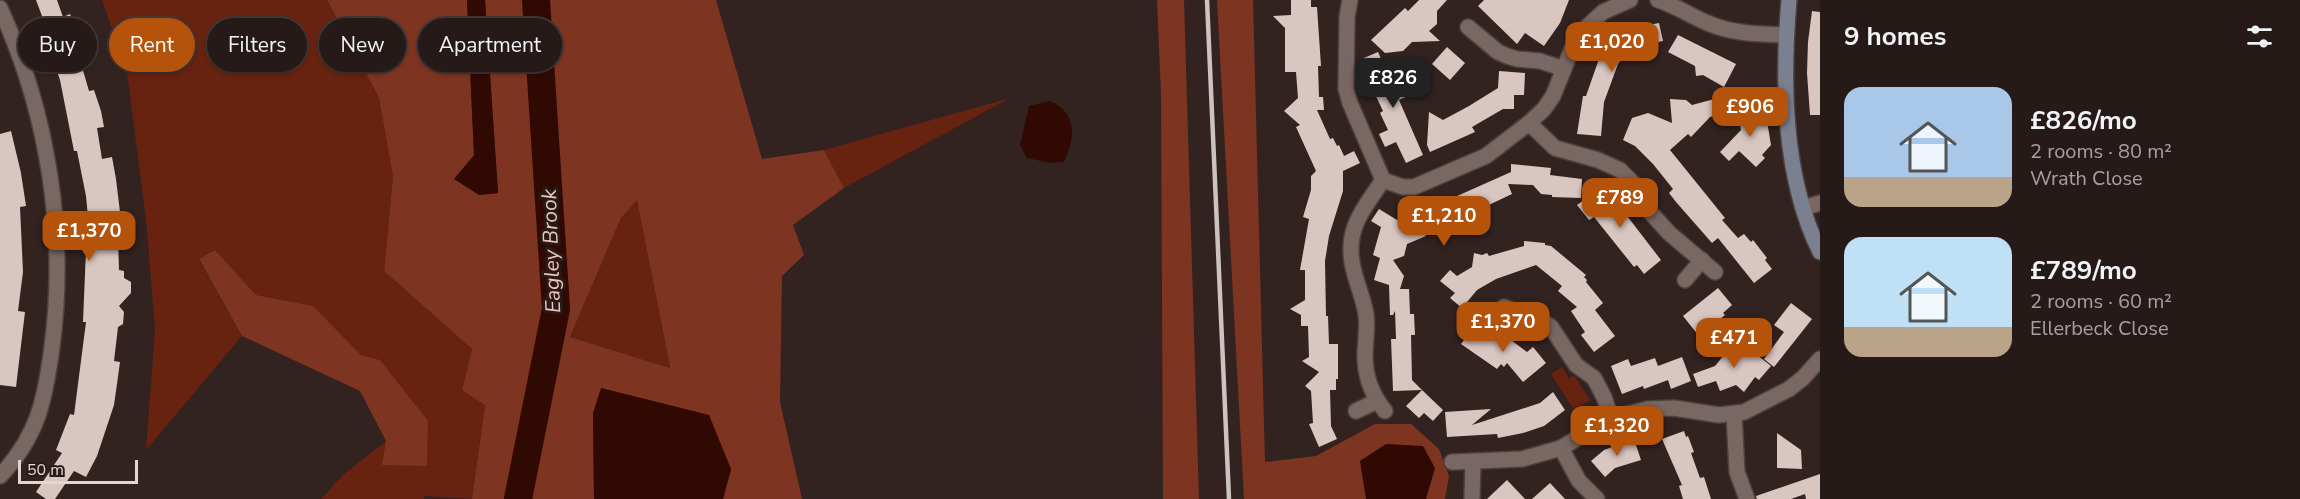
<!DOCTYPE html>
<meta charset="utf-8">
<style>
:root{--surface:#261a18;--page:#2e2321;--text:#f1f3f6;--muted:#a4a1a2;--line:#423837;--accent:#b45309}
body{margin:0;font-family:"Nunito Sans",sans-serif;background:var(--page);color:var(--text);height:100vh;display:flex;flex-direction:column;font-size:22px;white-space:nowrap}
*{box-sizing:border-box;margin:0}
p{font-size:20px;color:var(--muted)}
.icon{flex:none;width:33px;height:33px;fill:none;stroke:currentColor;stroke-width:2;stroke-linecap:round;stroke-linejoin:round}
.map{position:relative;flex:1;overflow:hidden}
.details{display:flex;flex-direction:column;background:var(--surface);width:480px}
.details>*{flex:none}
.banner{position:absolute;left:18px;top:18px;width:570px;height:54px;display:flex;gap:12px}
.scale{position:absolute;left:18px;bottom:15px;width:120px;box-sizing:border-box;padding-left:6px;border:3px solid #e0d6d3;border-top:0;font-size:16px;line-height:21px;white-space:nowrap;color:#e0d6d3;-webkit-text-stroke:4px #281a16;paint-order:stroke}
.price{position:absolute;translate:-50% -51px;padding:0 14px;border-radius:12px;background:var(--accent);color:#fff;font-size:20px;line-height:39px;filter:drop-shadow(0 2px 3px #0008)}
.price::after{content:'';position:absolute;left:50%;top:36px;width:18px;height:14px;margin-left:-9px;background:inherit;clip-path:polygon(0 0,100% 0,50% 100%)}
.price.active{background:#222;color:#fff}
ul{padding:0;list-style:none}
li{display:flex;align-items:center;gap:18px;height:150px;padding:0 24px}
li span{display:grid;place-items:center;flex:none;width:168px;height:120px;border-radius:18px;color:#555}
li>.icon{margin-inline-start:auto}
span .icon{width:72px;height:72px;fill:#fffc;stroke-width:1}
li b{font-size:26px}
h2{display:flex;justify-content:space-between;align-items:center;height:72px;padding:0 24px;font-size:26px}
.pill{padding:0 21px;border-radius:27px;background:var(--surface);box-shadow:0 2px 4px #0004,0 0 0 2px var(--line);font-size:21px;line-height:54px}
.pill.active{background:var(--accent);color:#fff}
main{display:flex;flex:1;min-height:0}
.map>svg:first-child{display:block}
.green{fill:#672210}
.forest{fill:#7d3421;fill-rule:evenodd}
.water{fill:#2f0902}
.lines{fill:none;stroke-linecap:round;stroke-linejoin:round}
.river{stroke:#2f0902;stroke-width:28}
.building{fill:#dac6c1}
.minor-casing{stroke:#4d413e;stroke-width:18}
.secondary-casing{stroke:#4d413e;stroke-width:18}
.minor{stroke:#796763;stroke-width:15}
.secondary{stroke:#7a808f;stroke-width:15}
.rail{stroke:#ccc2bf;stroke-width:4.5}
.labels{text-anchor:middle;stroke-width:6;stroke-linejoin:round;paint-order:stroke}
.water-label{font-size:21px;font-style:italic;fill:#f1c4b8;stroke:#281a16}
</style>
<main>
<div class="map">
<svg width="1820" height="499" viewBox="0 0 1820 499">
<rect width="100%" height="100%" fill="#322320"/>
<g class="green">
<path d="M102 0H327L379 98 393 177 384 271 472 349 462 390 485 404 472 499 425 496 424 499H321L344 474 386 441 427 466 380 360 361 355 313 306 256 295 215 251 199 260 242 336 146 450 155 330 147 229 127 72Z"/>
<path d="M1010 98 844 188 824 150Z"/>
<path d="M637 199 670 368 570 337 621 218Z"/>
<path d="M1562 367 1569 378 1574 375 1590 400 1574 410 1551 374Z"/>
</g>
<g class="forest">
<path d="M327 0H467L474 155 479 195 498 193 485 0H530L555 290 545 0H716L762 159 824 150 844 188 793 225 804 255 782 276 780 402 802 499H723L731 469 593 413 594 499H472L485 405 462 390 472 349 384 271 393 177 379 98ZM637 200 670 367V368L570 337 621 218Z"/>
<path d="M1157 0H1184L1199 499H1163L1161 95Z"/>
<path d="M1217 0H1253L1265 462 1316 456 1375 424H1411L1439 449 1449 476 1445 499H1244Z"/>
<path d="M215 250 256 295 313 306 361 355 380 360 428 421 427 466 382 465 386 441 360 391 242 336 199 259Z"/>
</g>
<g class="water">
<path d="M467 0H485L498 193 479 195 454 179 474 155Z"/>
<path d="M1050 101C1078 114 1075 137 1064 162L1051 163 1027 158 1020 145 1029 106Z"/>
<path d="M601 388 709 415 731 469 723 499H594L593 413Z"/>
<path d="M1386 444 1423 446 1435 468 1426 499H1366L1360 461Z"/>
</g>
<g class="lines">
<path class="river" d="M518 499 556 309 536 0"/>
</g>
<g class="building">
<path d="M36 0H57L63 17 70 14 78 34 75 35 80 49 77 50 89 91 94 90 101 111 104 127 97 128 102 159 112 157 116 179 123 237 118 238 119 270 124 271V278L131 282V293L119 306 124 312 123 324 118 327 114 361 120 362 117 384 114 405 97 456 86 477 74 471 55 499H46L36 492 62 453 56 450 70 414 74 415 86 322H83L86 250 91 249 86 196 77 151H74L60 80 44 34 48 32Z"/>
<path d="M1291 0H1311V7H1317L1321 66H1318L1319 97H1323L1324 110H1317L1330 139 1333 138 1337 146 1339 145 1344 156 1354 151 1360 163 1343 171V191L1329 236 1325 261 1326 316H1328L1329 344H1338V379H1336V390H1330L1331 426 1337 439 1319 447 1309 424 1313 423 1311 391 1305 386 1319 372 1302 361 1309 357 1308 326H1301V315L1290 309 1305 300V270H1300L1309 219 1303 217 1311 190V176L1316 171 1296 127 1300 125 1284 111 1298 98 1296 72H1285V28L1273 16 1291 15Z"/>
<path d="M1419 0H1447L1437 11V24L1429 31 1440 41 1412 42 1403 51 1385 53 1371 40 1405 8 1408 11Z"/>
<path d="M1484 0H1569L1560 23 1544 46 1525 33 1517 44 1478 6Z"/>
<path d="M1812 11 1820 12V115H1810L1807 73 1808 42Z"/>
<path d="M1636 23 1637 25 1643 24V26L1659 23 1663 41 1644 45 1637 54 1623 57 1618 64 1604 102 1601 136 1577 134 1583 96H1586L1600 56 1615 36 1626 34 1624 25Z"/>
<path d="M1678 35 1736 64 1724 87 1703 75 1696 76 1695 66 1668 52Z"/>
<path d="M1447 47 1465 63 1450 80 1432 64Z"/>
<path d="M1378 52 1393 86 1421 90 1399 100 1423 155 1406 163 1396 142 1385 147 1379 134 1388 130 1380 113 1383 111 1365 73 1370 71 1364 58Z"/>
<path d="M1499 71 1525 73 1524 95H1514V109H1503L1472 127 1475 132 1430 152 1427 145 1429 112 1443 120 1469 106 1498 88Z"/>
<path d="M1722 97 1726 112 1710 117 1691 137 1688 134 1670 150 1725 218 1722 220 1738 238 1744 234 1751 242 1753 240 1767 258 1765 260 1772 269 1754 283 1718 238 1712 243 1676 202 1669 193 1673 189 1653 164 1635 146 1623 140 1632 118 1648 113 1672 123 1670 99 1686 100 1692 105Z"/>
<path d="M1765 109 1771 145 1762 155 1765 158 1756 167 1739 151 1729 161 1720 152 1741 130 1738 113Z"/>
<path d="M11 131 21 173 26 206 20 207 23 272 18 311 25 312 16 387 0 385V134Z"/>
<path d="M1511 164 1551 168 1550 175 1582 179 1581 198 1552 197V195L1541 194 1533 185 1508 184 1512 194 1459 219 1454 232 1421 225 1426 236 1407 244 1404 256 1393 260 1404 276 1400 289H1409L1410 314H1414L1415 335H1411L1412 380 1422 390 1393 391 1391 339H1396L1395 311 1393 315H1390L1389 285 1374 280 1380 258 1373 255 1381 227 1371 221 1379 209 1397 220 1428 209 1511 172Z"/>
<path d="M1604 186 1661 260 1644 274 1637 265 1634 267 1594 217 1589 220 1577 205 1601 187 1600 194Z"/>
<path d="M1524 241 1545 243V245L1551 246 1586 275 1584 277 1587 280 1586 282 1603 303 1595 310 1615 336 1594 352 1581 335 1585 332 1571 311 1577 307 1558 291 1562 286 1536 265 1496 279 1477 290 1462 308 1450 298 1455 293 1440 281 1450 270 1457 276 1472 267 1474 253 1482 255 1487 253 1489 256 1524 246Z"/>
<path d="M1718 288 1732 305 1723 313 1725 315 1699 336 1683 316Z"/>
<path d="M1791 303 1812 319 1774 367 1764 359 1784 332 1774 325Z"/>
<path d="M1477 323 1498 340 1503 334 1527 352 1533 347 1546 363 1523 382 1507 363 1504 367 1501 364 1497 369 1461 344Z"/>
<path d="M1737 339 1771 366 1759 380 1755 377 1744 392 1736 385 1720 391 1716 381 1698 387 1693 374 1715 366Z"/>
<path d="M1682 357 1691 381 1671 389 1668 380 1644 389 1643 386 1622 394 1611 366 1628 359 1631 366 1655 358 1658 366Z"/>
<path d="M1422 390 1443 410 1433 421 1424 413 1419 418 1406 406Z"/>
<path d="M1553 392 1565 410 1544 426 1523 433 1498 438 1497 434 1447 437 1445 412 1491 409 1472 425 1540 403Z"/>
<path d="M1684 431 1686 437 1688 436 1694 452 1691 453 1700 478 1704 477 1711 499H1683L1679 486 1682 485 1662 439Z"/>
<path d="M1777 433 1801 450 1802 469 1777 468Z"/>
<path d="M1634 439 1641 460 1615 468 1605 477 1591 461 1604 450Z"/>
<path d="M1820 474V499H1806L1805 494 1791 499H1757L1756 496Z"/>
<path d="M1507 480 1525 499H1487Z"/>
<path d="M1550 483 1565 499H1532Z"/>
</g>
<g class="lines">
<defs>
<g id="minor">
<path d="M1350 0 1347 17 1346 89 1350 103 1383 180"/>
<path d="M1658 0C1677 6 1692 17 1710 24 1734 34 1760 34 1786 35"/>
<path d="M0 8C48 113 67 233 52 347 45 400 38 436 0 476"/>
<path d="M1468 27 1498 52 1507 56 1517 59 1540 61 1564 69"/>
<path d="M1529 123 1555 148 1598 160 1620 170 1637 187 1651 213 1669 233 1715 272"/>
<path d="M1383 180 1403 187H1414L1486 156 1529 123 1544 109 1553 96 1577 36 1603 12 1630 0"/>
<path d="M1383 180C1371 198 1356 216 1352 237 1347 266 1361 287 1366 314 1368 327 1365 342 1365 356 1365 376 1372 395 1385 411"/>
<path d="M1803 208 1820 203"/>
<path d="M1685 280 1702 260"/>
<path d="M1504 307 1542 321 1551 327 1576 365 1594 378 1604 397 1611 418"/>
<path d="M1356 411 1377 401"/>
<path d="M1734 414 1737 472 1747 499"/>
<path d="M1561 448 1579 481 1597 499"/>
<path d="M1452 462 1522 459 1561 448 1611 418 1648 409 1674 408 1719 415 1744 412 1789 389 1803 378 1820 359"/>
<path d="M1472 499 1473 462"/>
</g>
<path id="secondary" d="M1789 0C1782 82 1783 177 1820 252"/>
</defs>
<use href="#minor" class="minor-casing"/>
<use href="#secondary" class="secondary-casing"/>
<use href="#minor" class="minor"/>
<use href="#secondary" class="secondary"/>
<path class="rail" d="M1207 0 1229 499"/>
</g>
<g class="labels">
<g class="water-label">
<text transform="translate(551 251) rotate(-92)" y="7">Eagley Brook</text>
</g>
</g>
</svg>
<div class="scale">50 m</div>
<b class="price" style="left:1612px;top:73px">£1,020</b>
<b class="price active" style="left:1393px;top:109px">£826</b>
<b class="price" style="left:1750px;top:138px">£906</b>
<b class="price" style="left:1620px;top:229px">£789</b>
<b class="price" style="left:1444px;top:247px">£1,210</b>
<b class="price" style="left:89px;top:262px">£1,370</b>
<b class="price" style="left:1503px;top:353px">£1,370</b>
<b class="price" style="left:1734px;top:369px">£471</b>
<b class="price" style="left:1617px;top:457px">£1,320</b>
<div class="banner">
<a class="pill">Buy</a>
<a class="pill active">Rent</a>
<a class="pill">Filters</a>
<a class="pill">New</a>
<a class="pill">Apartment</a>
</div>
</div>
<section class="details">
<h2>9 homes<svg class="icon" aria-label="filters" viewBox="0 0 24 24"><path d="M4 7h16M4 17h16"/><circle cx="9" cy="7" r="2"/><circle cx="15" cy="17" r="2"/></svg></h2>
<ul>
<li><span style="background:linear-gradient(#a9c7e8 75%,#b9a48a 0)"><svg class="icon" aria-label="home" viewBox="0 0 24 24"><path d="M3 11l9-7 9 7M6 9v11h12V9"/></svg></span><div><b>£826/mo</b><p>2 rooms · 80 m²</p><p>Wrath Close</p></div></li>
<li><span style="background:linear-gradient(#bfe0f5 75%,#b9a48a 0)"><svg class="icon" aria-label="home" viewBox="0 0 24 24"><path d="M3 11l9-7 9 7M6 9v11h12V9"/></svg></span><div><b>£789/mo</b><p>2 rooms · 60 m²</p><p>Ellerbeck Close</p></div></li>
</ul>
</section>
</main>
